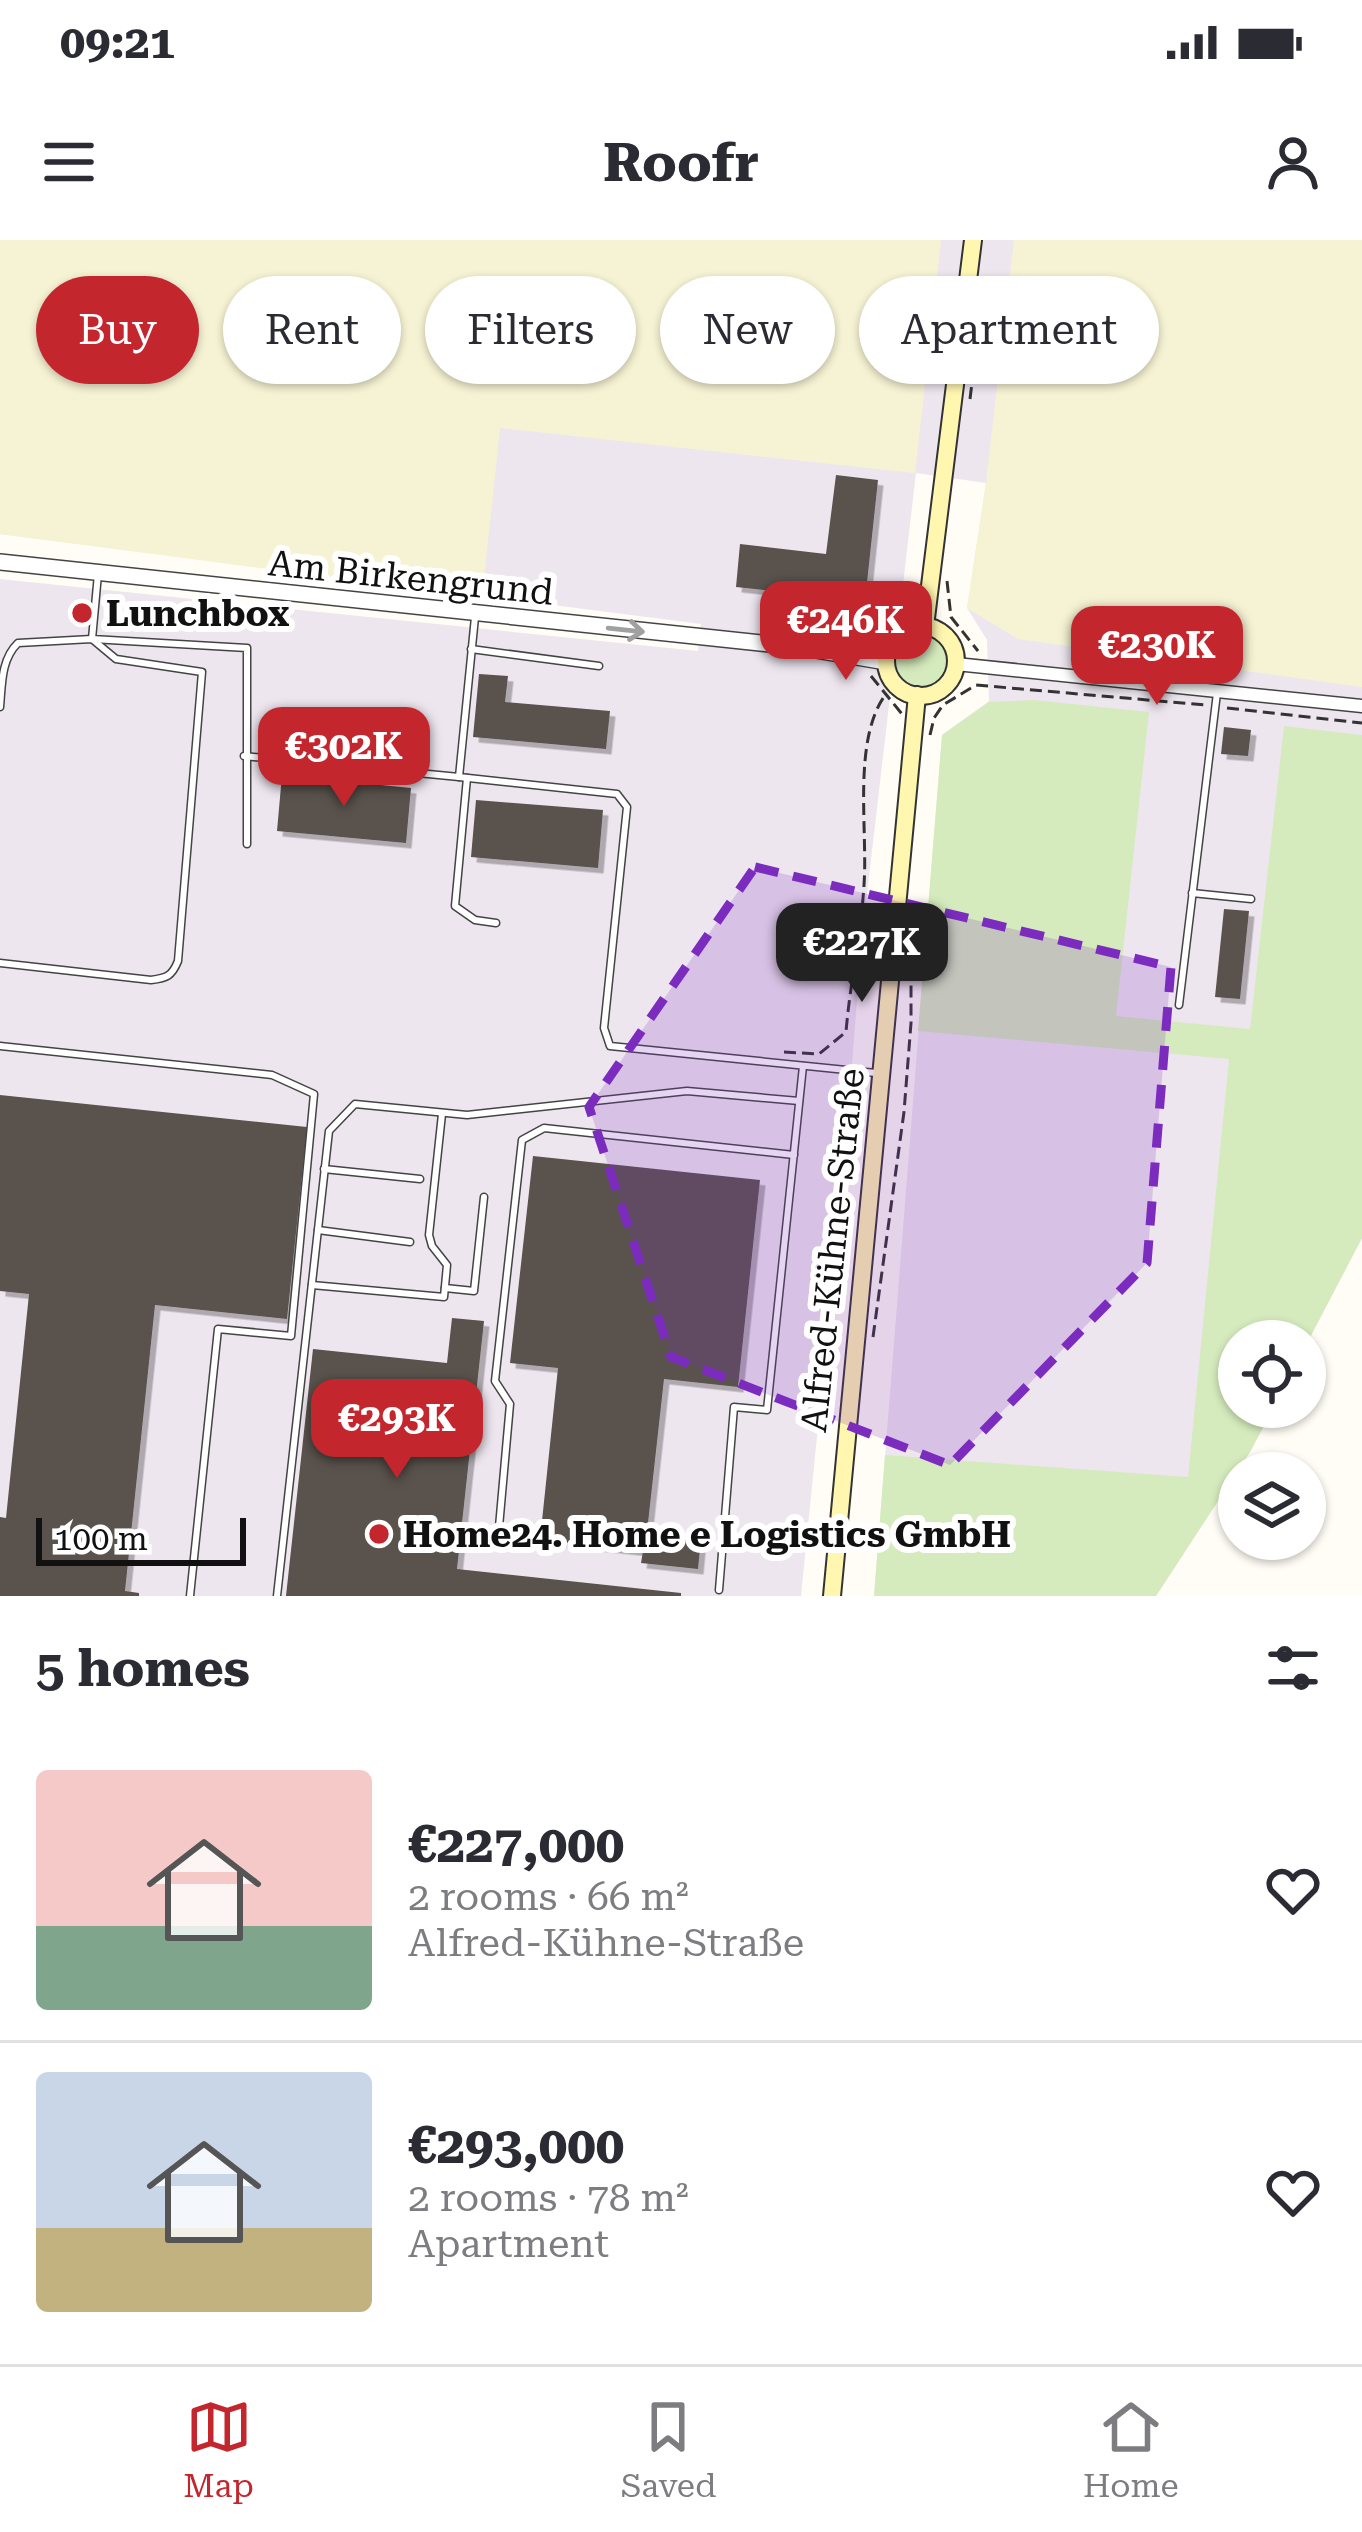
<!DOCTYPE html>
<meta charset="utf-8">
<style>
:root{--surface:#fff;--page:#f2f2f3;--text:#2b2b33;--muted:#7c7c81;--line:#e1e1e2;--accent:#c4262e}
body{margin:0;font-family:"Roboto Serif",serif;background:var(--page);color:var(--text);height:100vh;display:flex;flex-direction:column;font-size:45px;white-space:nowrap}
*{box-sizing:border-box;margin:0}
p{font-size:39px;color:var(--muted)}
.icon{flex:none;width:66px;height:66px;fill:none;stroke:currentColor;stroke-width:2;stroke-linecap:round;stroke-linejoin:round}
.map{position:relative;height:1356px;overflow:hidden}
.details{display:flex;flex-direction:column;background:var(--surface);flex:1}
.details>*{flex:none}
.hud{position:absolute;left:36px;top:36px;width:1290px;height:108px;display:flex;gap:24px}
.fabs{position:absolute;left:1218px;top:1080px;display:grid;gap:24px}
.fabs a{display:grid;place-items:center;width:108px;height:108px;border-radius:50%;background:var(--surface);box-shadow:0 3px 9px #0004;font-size:60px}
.scale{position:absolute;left:36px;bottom:30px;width:210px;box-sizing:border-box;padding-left:12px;border:6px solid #111;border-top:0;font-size:33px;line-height:42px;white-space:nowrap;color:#111;-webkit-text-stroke:9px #fff;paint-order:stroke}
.price{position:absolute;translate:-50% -102px;padding:0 27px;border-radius:24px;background:var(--accent);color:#fff;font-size:39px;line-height:78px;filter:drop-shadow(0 3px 6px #0008)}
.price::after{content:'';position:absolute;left:50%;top:72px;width:36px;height:27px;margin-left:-18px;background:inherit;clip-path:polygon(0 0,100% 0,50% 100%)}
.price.active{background:#222;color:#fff}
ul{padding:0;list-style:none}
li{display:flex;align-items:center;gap:36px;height:300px;padding:0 36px}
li+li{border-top:3px solid var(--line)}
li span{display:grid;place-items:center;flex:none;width:336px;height:240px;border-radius:12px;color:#555}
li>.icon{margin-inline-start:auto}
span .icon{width:144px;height:144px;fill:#fffc;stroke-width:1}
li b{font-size:51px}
h2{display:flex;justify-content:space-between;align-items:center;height:144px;padding:0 36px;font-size:51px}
.pill{padding:0 42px;border-radius:54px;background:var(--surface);box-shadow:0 3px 9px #0004;font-size:42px;line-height:108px}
.pill.active{background:var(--accent);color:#fff}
.status{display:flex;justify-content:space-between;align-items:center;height:84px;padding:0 60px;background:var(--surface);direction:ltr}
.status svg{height:33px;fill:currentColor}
header{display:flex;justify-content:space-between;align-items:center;height:156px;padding:0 36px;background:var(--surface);font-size:54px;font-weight:700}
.menu{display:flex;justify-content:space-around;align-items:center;height:168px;border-top:3px solid var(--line);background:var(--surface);font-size:33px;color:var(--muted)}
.menu a{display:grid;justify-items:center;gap:6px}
.menu .active{color:var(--accent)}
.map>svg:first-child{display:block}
.industrial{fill:#eee6ef}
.farmland{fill:#f6f3d4}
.green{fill:#d5ebbd}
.building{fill:#5a524d;filter:url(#shadow)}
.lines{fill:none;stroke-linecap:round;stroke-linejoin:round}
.service-casing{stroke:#444;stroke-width:9}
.minor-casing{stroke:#444;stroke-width:15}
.tertiary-casing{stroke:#444;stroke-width:18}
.secondary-casing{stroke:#333;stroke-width:20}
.path{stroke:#333;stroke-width:3;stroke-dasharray:12 6;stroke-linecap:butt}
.service{stroke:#fff;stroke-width:6}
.minor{stroke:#fff;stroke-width:12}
.tertiary{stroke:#fff;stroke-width:15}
.secondary{stroke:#fff6b0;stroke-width:16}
.oneway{stroke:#a0a0a0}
.marked{fill:#7b2cbf;fill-opacity:0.2;stroke:#7b2cbf;stroke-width:9;stroke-dasharray:24 15;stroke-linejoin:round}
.poi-dot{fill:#c4262e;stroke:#fff;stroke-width:4.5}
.labels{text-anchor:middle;stroke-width:12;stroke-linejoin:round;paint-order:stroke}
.street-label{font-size:36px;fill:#111;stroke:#fff}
.poi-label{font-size:36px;font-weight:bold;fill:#111;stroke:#fff;text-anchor:start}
</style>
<div class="status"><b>09:21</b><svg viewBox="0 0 49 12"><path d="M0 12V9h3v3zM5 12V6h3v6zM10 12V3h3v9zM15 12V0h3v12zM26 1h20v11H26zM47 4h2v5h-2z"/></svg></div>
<header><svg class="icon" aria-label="menu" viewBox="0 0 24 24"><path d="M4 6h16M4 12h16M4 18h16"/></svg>Roofr<svg class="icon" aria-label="person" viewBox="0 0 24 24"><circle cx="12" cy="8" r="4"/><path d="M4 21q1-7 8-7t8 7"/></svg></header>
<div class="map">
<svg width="1362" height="1356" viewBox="0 0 1362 1356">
<defs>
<filter id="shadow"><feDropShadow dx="5.5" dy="5.5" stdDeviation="0" flood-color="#0004"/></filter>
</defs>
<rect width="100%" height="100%" fill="#fffdf5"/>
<path class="industrial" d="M0 0H1362V998L1305 1107V1101H1239V1167H1274L1250 1212 1156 1356H874L942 495 989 461 987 400 967 368 986 243 916 233 862 697 843 938 801 1356H0V339L698 411 701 384 0 294Z"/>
<g class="farmland">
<path d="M0 0H941L915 233 500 188 482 357 0 294Z"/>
<path d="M1014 0H1362V447L1018 399 967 368 986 243Z"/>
</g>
<g class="green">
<circle cx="921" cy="420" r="28"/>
<path d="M1034 460 1149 472 1116 776 1250 789 1284 486 1362 495V998L1305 1107V1101H1239V1167H1274L1250 1212 1156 1356H874L885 1215 1188 1237 1229 819 918 791 942 495 989 462Z"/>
</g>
<g class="building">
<path d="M836 235 878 240 866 352 856 360 736 347 740 304 826 314Z"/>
<path d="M479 434 508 436 505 462 610 471 606 509 473 497Z"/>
<path d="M1224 487 1251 490 1248 516 1221 514Z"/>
<path d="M282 535 411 548 406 603 277 591Z"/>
<path d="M476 560 603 570 598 628 471 617Z"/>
<path d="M1224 669 1249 671 1240 759 1215 757Z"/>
<path d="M0 855 307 887 287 1079 155 1065 125 1351 139 1353V1356H0V1277L6 1278 29 1054 0 1051Z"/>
<path d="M533 916 760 940 738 1147 664 1139 647 1292 701 1298 698 1329 641 1323 643 1311 540 1300 558 1128 510 1123Z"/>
<path d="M452 1078 484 1081 457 1329 681 1353V1356H286L313 1109 447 1123Z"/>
</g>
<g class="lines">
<defs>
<g id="service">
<path d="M98 334 92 399 247 408V604"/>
<path d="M475 377 459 537 617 554 627 567 604 788 610 806 876 833"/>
<path d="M471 409 599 426"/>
<path d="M0 467C2 445 1 419 18 403L92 399 116 419 202 432 178 721C172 736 167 738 151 740L0 723"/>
<path d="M244 516 459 537"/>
<path d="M467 538 455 666 475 680 496 683"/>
<path d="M1192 653 1251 659"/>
<path d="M1179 765 1217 453"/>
<path d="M0 806 272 835 314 854 291 1096 218 1089 190 1356"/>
<path d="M324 929 420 939"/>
<path d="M318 990 410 1002"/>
<path d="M312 1045 444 1057 447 1025 432 1006 429 995 442 874"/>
<path d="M445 1048 474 1051 484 957"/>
<path d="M499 1287 510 1164 495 1141 522 900 544 888 794 915"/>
<path d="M719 1350 734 1167 767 1170 803 826"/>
<path d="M277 1356 329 891 355 864 467 875 687 851 799 861"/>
</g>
<path id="minor" d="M956 424 1362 466"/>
<g id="tertiary">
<path d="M0 322 798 407 886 422"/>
<path d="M831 408 889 407"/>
</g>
<g id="secondary">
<path d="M925 386 973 0"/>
<circle cx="921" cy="421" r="35"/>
<path d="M832 1356 917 455"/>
</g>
</defs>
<use href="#service" class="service-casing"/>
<use href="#minor" class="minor-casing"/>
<use href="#tertiary" class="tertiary-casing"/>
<use href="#secondary" class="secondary-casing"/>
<g class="path">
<path d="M970 159 984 44"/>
<path d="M947 341 951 377 978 411"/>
<path d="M881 390 914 363"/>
<path d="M871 436 902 474"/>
<path d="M1227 468 1362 483"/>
<path d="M930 495 934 478 943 465 976 445 1205 465"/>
<path d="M784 812 819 814 846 792C850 743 861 694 864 645 868 589 852 499 886 454"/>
<path d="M873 1097 904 872 911 783V695"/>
</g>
<use href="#service" class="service"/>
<use href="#minor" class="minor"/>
<use href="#tertiary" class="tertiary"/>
<use href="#secondary" class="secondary"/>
</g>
<defs><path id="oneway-shaft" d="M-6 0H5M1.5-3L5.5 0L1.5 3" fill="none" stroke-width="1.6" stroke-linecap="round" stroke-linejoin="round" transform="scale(3)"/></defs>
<use class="oneway" href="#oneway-shaft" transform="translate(626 390) rotate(6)"/>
<path class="marked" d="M755 627 1171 727 1147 1023 950 1225 671 1117 589 867Z"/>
<g class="poi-dot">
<circle cx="82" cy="373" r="12"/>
<circle cx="379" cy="1294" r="12"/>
</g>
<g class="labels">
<g class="street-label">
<text transform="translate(411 337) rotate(6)" y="13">Am Birkengrund</text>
<text transform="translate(832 1010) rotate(-84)" y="13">Alfred-Kühne-Straße</text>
</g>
<g class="poi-label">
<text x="106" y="386">Lunchbox</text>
<text x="403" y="1307">Home24. Home e Logistics GmbH</text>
</g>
</g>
</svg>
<div class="fabs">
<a><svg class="icon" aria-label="locate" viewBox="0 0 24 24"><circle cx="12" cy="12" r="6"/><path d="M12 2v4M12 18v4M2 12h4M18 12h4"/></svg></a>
<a><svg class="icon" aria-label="layers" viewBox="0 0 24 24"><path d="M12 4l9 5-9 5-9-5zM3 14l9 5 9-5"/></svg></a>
</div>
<div class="scale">100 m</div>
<b class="price" style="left:846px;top:443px">€246K</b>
<b class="price" style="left:1157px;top:468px">€230K</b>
<b class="price" style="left:344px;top:569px">€302K</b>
<b class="price active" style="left:862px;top:765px">€227K</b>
<b class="price" style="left:397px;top:1241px">€293K</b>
<div class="hud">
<a class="pill active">Buy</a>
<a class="pill">Rent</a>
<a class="pill">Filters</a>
<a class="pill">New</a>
<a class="pill">Apartment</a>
</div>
</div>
<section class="details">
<h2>5 homes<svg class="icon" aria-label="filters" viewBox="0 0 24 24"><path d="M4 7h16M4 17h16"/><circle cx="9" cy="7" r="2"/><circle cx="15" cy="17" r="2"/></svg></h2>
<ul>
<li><span style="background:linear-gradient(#f6c9c9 65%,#7fa58c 0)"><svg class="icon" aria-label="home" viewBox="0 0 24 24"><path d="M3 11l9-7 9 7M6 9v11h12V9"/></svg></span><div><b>€227,000</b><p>2 rooms · 66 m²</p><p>Alfred-Kühne-Straße</p></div><svg class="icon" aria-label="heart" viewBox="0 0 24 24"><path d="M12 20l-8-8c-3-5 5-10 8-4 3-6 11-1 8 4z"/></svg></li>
<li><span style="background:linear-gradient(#c9d6e8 65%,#c2b280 0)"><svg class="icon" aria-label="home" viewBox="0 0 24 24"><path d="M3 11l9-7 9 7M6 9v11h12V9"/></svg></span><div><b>€293,000</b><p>2 rooms · 78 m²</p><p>Apartment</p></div><svg class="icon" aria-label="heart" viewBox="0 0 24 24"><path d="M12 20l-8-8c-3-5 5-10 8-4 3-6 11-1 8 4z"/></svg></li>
</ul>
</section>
<nav class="menu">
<a class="active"><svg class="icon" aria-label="map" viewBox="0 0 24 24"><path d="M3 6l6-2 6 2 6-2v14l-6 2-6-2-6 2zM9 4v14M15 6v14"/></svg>Map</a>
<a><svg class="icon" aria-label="saved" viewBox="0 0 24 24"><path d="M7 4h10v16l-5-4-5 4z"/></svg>Saved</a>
<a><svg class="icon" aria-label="home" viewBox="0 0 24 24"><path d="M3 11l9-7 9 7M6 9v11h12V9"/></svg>Home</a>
</nav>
